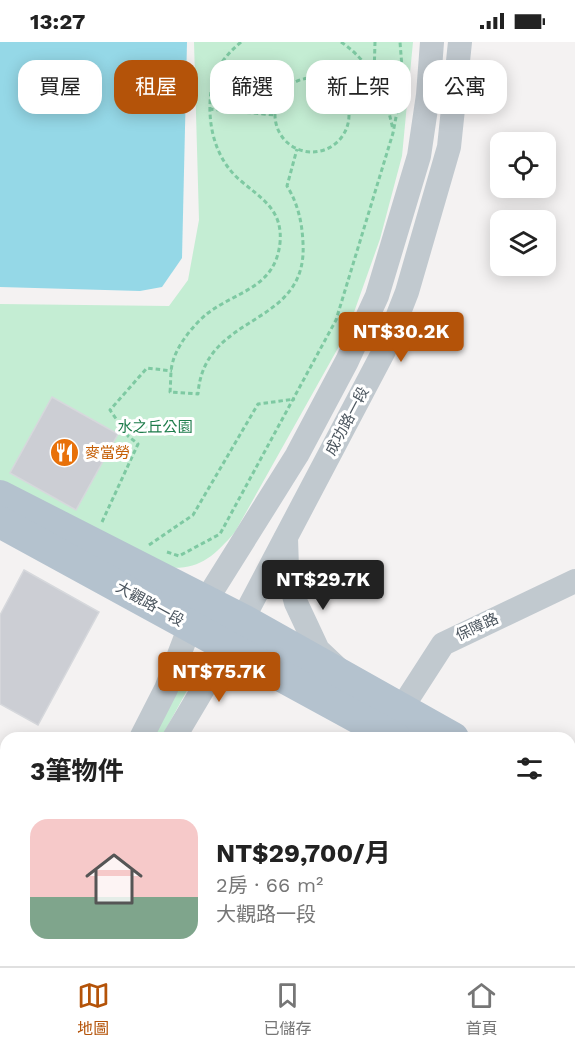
<!DOCTYPE html>
<html lang="zh-TW">
<meta charset="utf-8">
<style>
:root{--surface:#fff;--page:#f2f2f2;--text:#222;--muted:#767676;--line:#e0e0e0;--accent:#b45309}
body{margin:0;font-family:"Work Sans","Noto Sans TC",sans-serif;background:var(--page);color:var(--text);height:100vh;display:flex;flex-direction:column;font-size:22px;white-space:nowrap}
*{box-sizing:border-box;margin:0}
p{font-size:20px;color:var(--muted)}
.icon{flex:none;width:33px;height:33px;fill:none;stroke:currentColor;stroke-width:2;stroke-linecap:round;stroke-linejoin:round}
.map{position:relative;flex:1;overflow:hidden}
.sheet{position:absolute;left:0px;top:690px;width:576px;height:234px;display:flex;flex-direction:column;background:var(--surface);border-radius:18px 18px 0 0;box-shadow:0 3px 15px #0003}
.sheet>*{flex:none}
.banner{position:absolute;left:18px;top:18px;width:540px;height:54px;display:flex;gap:12px}
.fabs{position:absolute;left:490px;top:90px;display:grid;gap:12px}
.fabs a{display:grid;place-items:center;width:66px;height:66px;border-radius:12px;background:var(--surface);box-shadow:0 3px 15px #0003;font-size:30px}
.price{position:absolute;translate:-50% -51px;padding:0 14px;border-radius:6px;background:var(--accent);color:#fff;font-size:20px;line-height:39px;filter:drop-shadow(0 2px 3px #0008)}
.price::after{content:'';position:absolute;left:50%;top:36px;width:18px;height:14px;margin-left:-9px;background:inherit;clip-path:polygon(0 0,100% 0,50% 100%)}
.price.on{background:#222;color:#fff}
ul{padding:0;list-style:none}
li{display:flex;align-items:center;gap:18px;height:150px;padding:0 30px}
li+li{border-top:2px solid var(--line)}
li span{display:grid;place-items:center;flex:none;width:168px;height:120px;border-radius:18px;color:#555}
li>.icon{margin-inline-start:auto}
span .icon{width:72px;height:72px;fill:#fffc;stroke-width:1}
li b{font-size:26px}
h2{display:flex;justify-content:space-between;align-items:center;height:72px;padding:0 30px;font-size:26px}
.chip{padding:0 21px;border-radius:18px;background:var(--surface);box-shadow:0 3px 15px #0003;font-size:21px;line-height:54px}
.chip.on{background:var(--accent);color:#fff}
.status{display:flex;justify-content:space-between;align-items:center;height:42px;padding:0 30px;background:var(--surface);direction:ltr}
.status svg{height:16px;fill:currentColor}
.tabs{display:flex;justify-content:space-around;align-items:center;height:84px;border-top:2px solid var(--line);background:var(--surface);font-size:16px;color:var(--muted)}
.tabs a{display:grid;justify-items:center;gap:3px}
.tabs .on{color:var(--accent)}
.map>svg:first-child{display:block}
.green{fill:#c4edd3}
.water{fill:#95d8e7}
.building{fill:#ccced4;stroke:#d6d8dc;stroke-width:1.5}
.lines{fill:none;stroke-linecap:round;stroke-linejoin:round}
.path{stroke:#7ec9a2;stroke-width:3;stroke-dasharray:4.5 3;stroke-linecap:butt}
.minor{stroke:#c1c9cf;stroke-width:24}
.major{stroke:#b4c2ce;stroke-width:32}
.labels{text-anchor:middle;stroke-width:6;stroke-linejoin:round;paint-order:stroke}
.street-label{font-size:15px;fill:#4b555e;stroke:#fff}
.park-label{font-size:15px;fill:#1e7c4b;stroke:#fff}
.food-label{font-size:15px;fill:#c56008;stroke:#fff;text-anchor:start}
</style>
<div class="status"><b>13:27</b><svg viewBox="0 0 49 12"><path d="M0 12V9h3v3zM5 12V6h3v6zM10 12V3h3v9zM15 12V0h3v12zM26 1h20v11H26zM47 4h2v5h-2z"/></svg></div>
<div class="map">
<svg width="575" height="924" viewBox="0 0 575 924">
<rect width="100%" height="100%" fill="#f4f2f2"/>
<g class="green">
<path d="M194 0H413L402 114 380 197 347 290 235 490C211 518 195 531 156 524L0 438V262L169 264 188 238 199 178Z"/>
<path d="M187 630 195 634 161 696H152Z"/>
</g>
<path class="water" d="M0 0H187L182 216 162 245 140 249 0 245Z"/>
<g class="building">
<path d="M52 355 118 392 76 468 10 431Z"/>
<path d="M24 528 99 570 38 683 0 662V573Z"/>
</g>
<g class="lines">
<g class="path">
<path d="M241 0C220 18 211 33 210 62 209 90 218 120 241 139 262 157 283 168 280 201 275 246 237 249 208 271 194 282 178 302 173 319 170 328 171 341 170 350L198 352C204 269 308 287 303 201 302 180 298 162 287 144L297 107"/>
<path d="M341 0C372 21 386 52 393 88"/>
<path d="M374 34 375 0"/>
<circle cx="312" cy="73" r="37"/>
<path d="M209 67 275 73"/>
<path d="M102 480 138 402 128 394 110 368 147 326 172 329"/>
<path d="M149 503 193 473 258 362 295 357"/>
<path d="M167 510 179 514 220 492 336 278 393 91 403 38 400 0"/>
</g>
<g class="minor">
<path d="M286 496 287 527 296 561 318 608 336 625"/>
<path d="M392 681 443 602 575 539"/>
<path d="M141 696 166 647 190 584 297 413 347 319 377 254 419 114 428 53 432 0"/>
<path d="M174 696 228 605 384 309 407 250 449 105 460 0"/>
<path d="M570 899 575 861"/>
<path d="M11 924 15 918"/>
<path d="M45 924 50 918"/>
<path d="M267 924 270 918"/>
<path d="M567 924V918"/>
</g>
<g class="major">
<path d="M0 454 243 578 453 696"/>
<path d="M0 480 395 696"/>
<path d="M570 758 575 761"/>
<path d="M570 789 575 792"/>
</g>
</g>
<defs>
<symbol id="restaurant-disc" viewBox="-11 -11 22 22"><circle r="9.5" fill="#e8710a" stroke="#fff"/><path d="M-5-6h1v4h1v-4h1v4h1v-4h1v5L-1.5 .5V6h-2V.5L-5-1ZM5-6V6H3V1.5H1.5Q1.5-4 5-6Z" fill="#fff"/></symbol>
</defs>
<g fill-rule="evenodd">
<use href="#restaurant-disc" x="48" y="394" width="33" height="33"/>
</g>
<g class="labels">
<g class="street-label">
<text transform="translate(347 379) rotate(-62)" y="5">成功路一段</text>
<text transform="translate(150 562) rotate(29)" y="5">大觀路一段</text>
<text transform="translate(477 585) rotate(-25)" y="5">保障路</text>
</g>
<g class="park-label">
<text x="155" y="390">水之丘公園</text>
</g>
<g class="food-label">
<text x="85" y="416">麥當勞</text>
</g>
</g>
</svg>
<div class="fabs">
<a><svg class="icon" aria-label="locate" viewBox="0 0 24 24"><circle cx="12" cy="12" r="6"/><path d="M12 2v4M12 18v4M2 12h4M18 12h4"/></svg></a>
<a><svg class="icon" aria-label="layers" viewBox="0 0 24 24"><path d="M12 4l9 5-9 5-9-5zM3 14l9 5 9-5"/></svg></a>
</div>
<b class="price" style="left:401px;top:321px">NT$30.2K</b>
<b class="price on" style="left:323px;top:569px">NT$29.7K</b>
<b class="price" style="left:219px;top:661px">NT$75.7K</b>
<div class="banner">
<a class="chip">買屋</a>
<a class="chip on">租屋</a>
<a class="chip">篩選</a>
<a class="chip">新上架</a>
<a class="chip">公寓</a>
</div>
<section class="sheet">
<h2>3筆物件<svg class="icon" aria-label="filters" viewBox="0 0 24 24"><path d="M4 7h16M4 17h16"/><circle cx="9" cy="7" r="2"/><circle cx="15" cy="17" r="2"/></svg></h2>
<ul>
<li><span style="background:linear-gradient(#f6c9c9 65%,#7fa58c 0)"><svg class="icon" aria-label="home" viewBox="0 0 24 24"><path d="M3 11l9-7 9 7M6 9v11h12V9"/></svg></span><div><b>NT$29,700/月</b><p>2房 · 66 m²</p><p>大觀路一段</p></div></li>
</ul>
</section>
</div>
<nav class="tabs">
<a class="on"><svg class="icon" aria-label="map" viewBox="0 0 24 24"><path d="M3 6l6-2 6 2 6-2v14l-6 2-6-2-6 2zM9 4v14M15 6v14"/></svg>地圖</a>
<a><svg class="icon" aria-label="saved" viewBox="0 0 24 24"><path d="M7 4h10v16l-5-4-5 4z"/></svg>已儲存</a>
<a><svg class="icon" aria-label="home" viewBox="0 0 24 24"><path d="M3 11l9-7 9 7M6 9v11h12V9"/></svg>首頁</a>
</nav>
